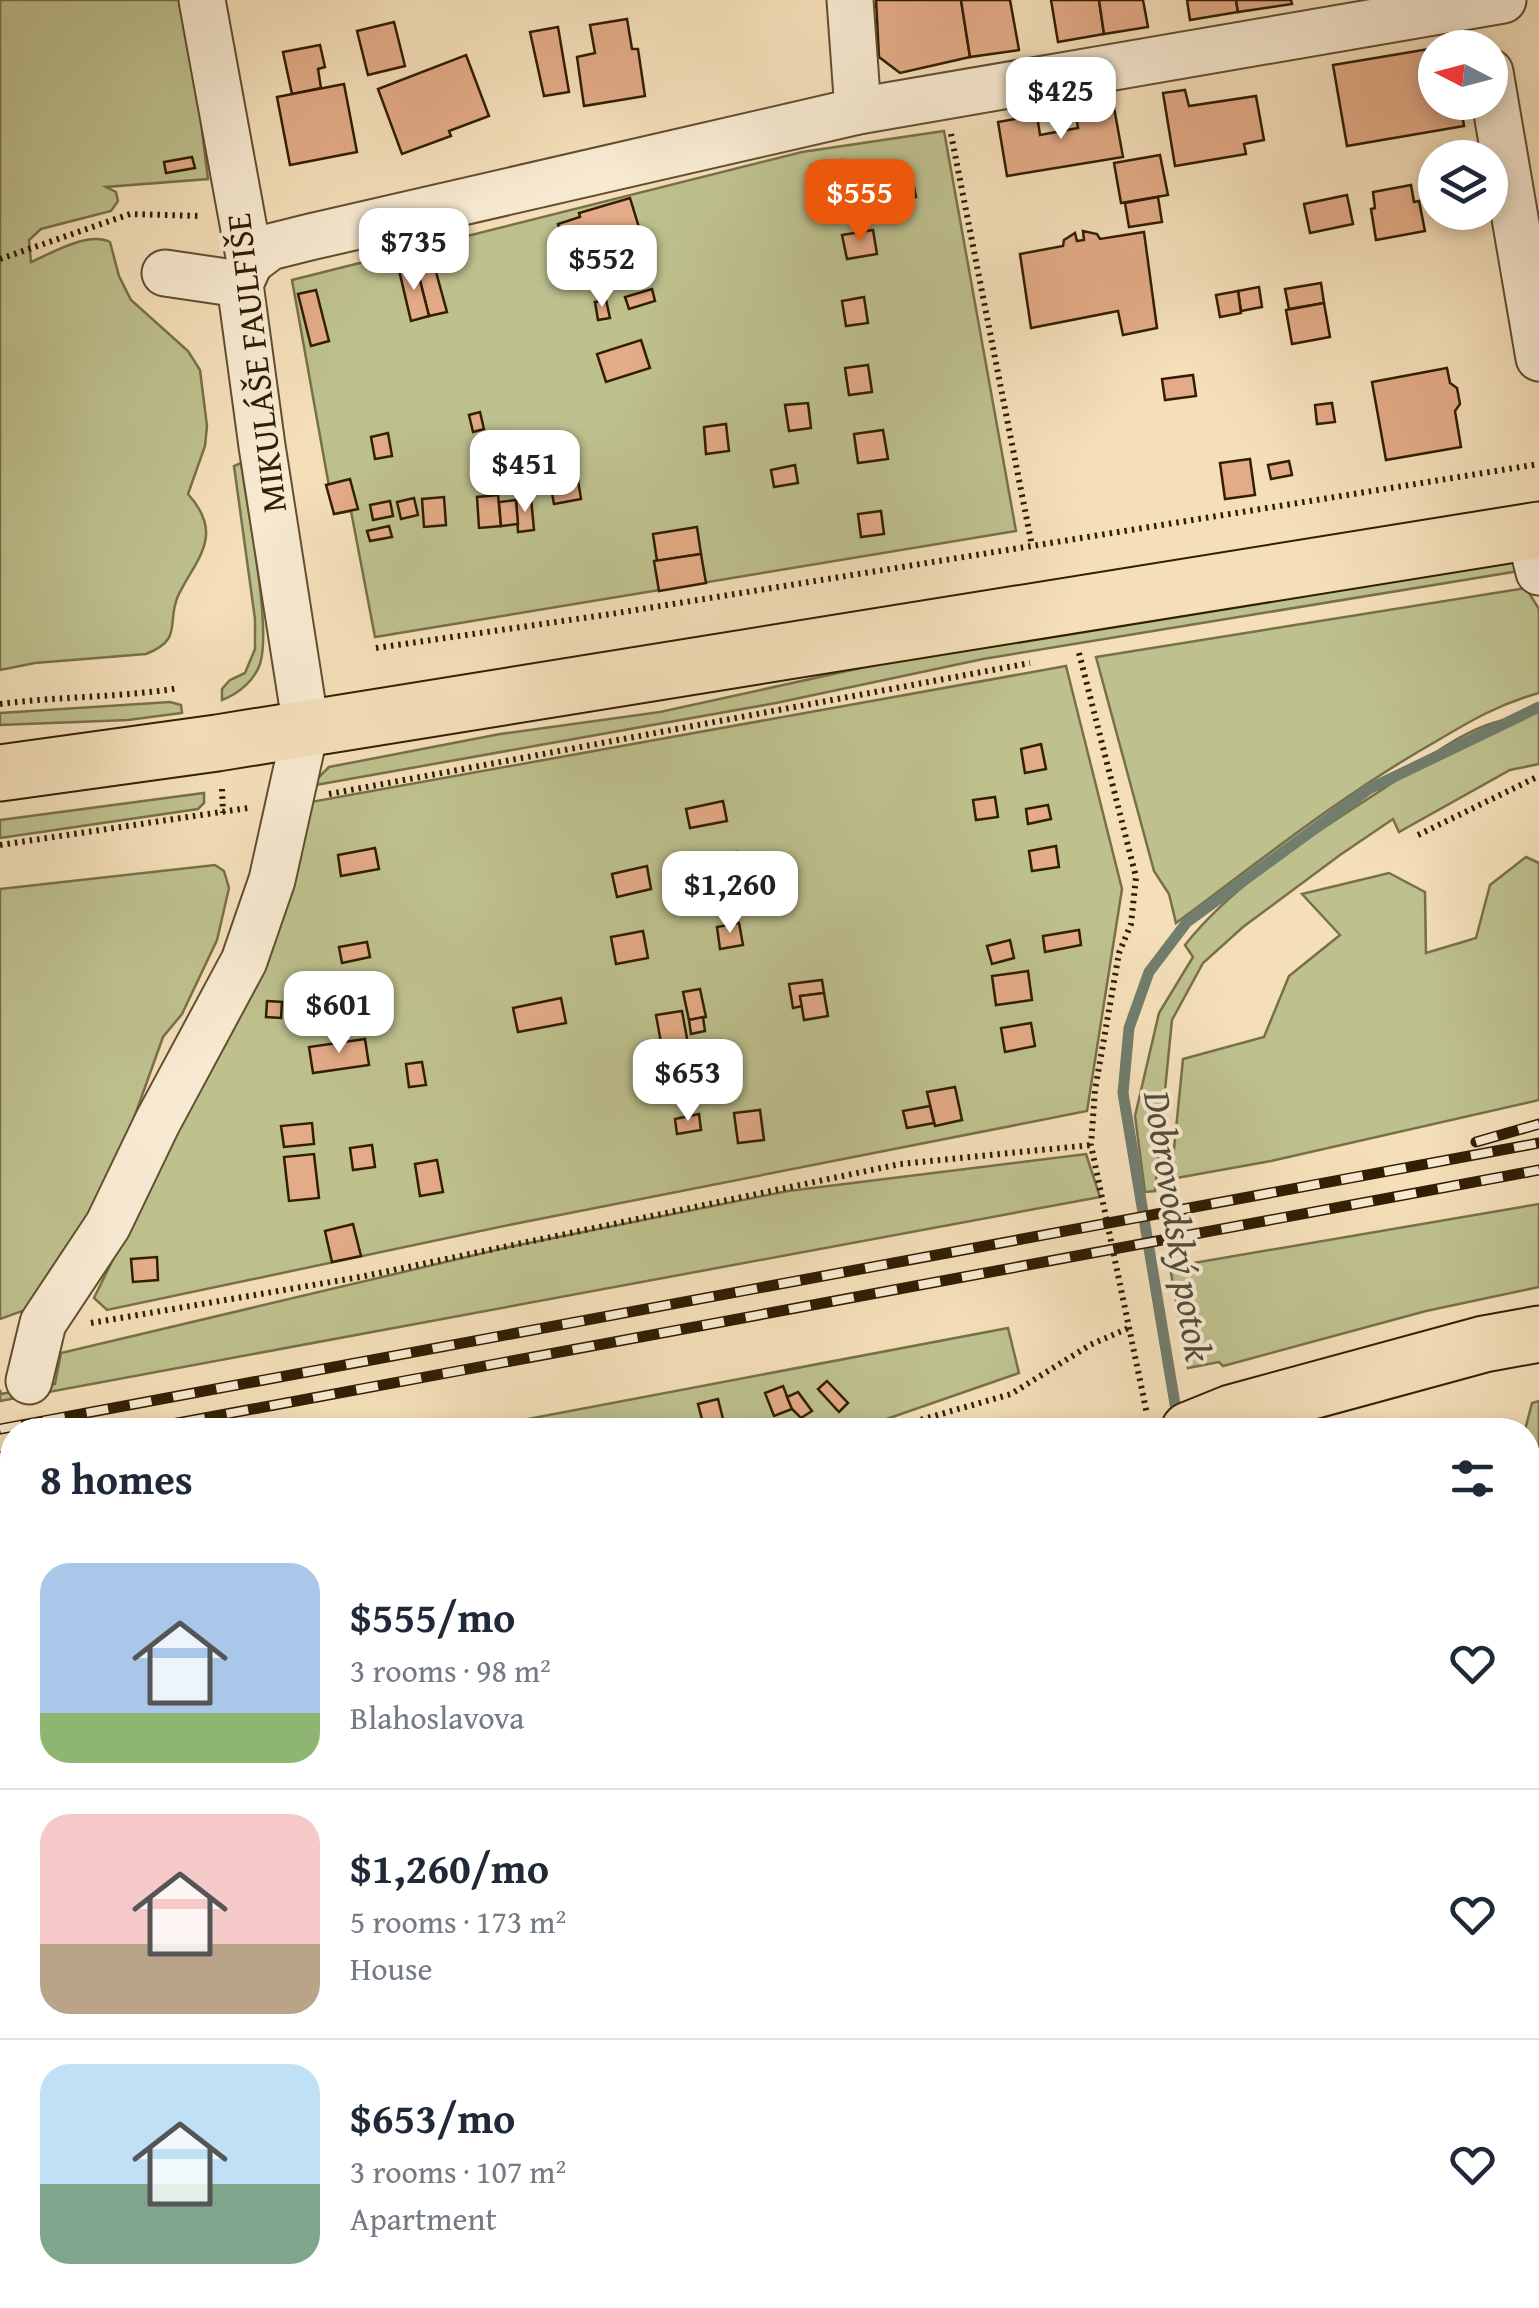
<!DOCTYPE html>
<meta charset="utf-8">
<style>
:root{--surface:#fff;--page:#f6f6f7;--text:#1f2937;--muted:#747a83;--line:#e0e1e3;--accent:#ea580c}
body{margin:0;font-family:"Gentium Book Plus",serif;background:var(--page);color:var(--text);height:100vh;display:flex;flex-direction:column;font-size:38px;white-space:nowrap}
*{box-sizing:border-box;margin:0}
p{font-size:32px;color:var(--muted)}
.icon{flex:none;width:55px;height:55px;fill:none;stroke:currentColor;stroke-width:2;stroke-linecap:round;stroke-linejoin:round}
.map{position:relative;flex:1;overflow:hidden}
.side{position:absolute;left:0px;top:1418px;width:1540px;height:892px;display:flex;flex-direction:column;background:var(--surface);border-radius:40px 40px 0 0;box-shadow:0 5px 15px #0003}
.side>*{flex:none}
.needle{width:65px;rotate:276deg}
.controls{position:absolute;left:1418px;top:30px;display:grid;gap:20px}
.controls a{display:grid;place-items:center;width:90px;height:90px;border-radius:50%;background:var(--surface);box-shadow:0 5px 15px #0003;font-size:50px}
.price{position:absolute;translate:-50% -85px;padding:0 22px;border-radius:20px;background:#fff;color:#222;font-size:32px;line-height:65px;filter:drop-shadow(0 2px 5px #0008)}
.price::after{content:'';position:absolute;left:50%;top:60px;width:30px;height:22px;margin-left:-15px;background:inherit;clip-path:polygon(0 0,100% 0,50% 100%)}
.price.current{background:var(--accent);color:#fff}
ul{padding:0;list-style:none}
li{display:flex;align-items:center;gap:30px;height:250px;padding:0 40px}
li+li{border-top:2px solid var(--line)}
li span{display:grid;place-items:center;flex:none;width:280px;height:200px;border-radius:30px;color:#555}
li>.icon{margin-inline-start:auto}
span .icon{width:120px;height:120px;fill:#fffc;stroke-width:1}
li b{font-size:42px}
h2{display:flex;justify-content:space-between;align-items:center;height:120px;padding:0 40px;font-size:42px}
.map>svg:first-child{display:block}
.green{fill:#bec18e;stroke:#787048;stroke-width:2.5}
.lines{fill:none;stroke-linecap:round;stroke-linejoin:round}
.stream{stroke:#717d6d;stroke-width:11}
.building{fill:#e3ab87;stroke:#311e03;stroke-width:2.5}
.minor-casing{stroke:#624e30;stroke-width:49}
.major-casing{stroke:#311e03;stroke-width:59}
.path{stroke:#311e03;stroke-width:6;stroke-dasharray:2.5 5;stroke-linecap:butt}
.minor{stroke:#f8ead2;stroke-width:45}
.major{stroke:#f4dfb9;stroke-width:55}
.rail-casing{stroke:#311e03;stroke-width:11}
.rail{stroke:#f8ead2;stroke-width:8;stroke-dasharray:22;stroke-linecap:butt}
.labels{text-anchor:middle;stroke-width:8;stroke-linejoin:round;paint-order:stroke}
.street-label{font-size:35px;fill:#311e03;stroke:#f8ead2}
.water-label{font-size:38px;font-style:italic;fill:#514d38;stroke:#f8ead2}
</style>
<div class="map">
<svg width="1539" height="2308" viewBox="0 0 1539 2308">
<rect width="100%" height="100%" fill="#f4dfb9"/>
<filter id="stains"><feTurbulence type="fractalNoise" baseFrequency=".002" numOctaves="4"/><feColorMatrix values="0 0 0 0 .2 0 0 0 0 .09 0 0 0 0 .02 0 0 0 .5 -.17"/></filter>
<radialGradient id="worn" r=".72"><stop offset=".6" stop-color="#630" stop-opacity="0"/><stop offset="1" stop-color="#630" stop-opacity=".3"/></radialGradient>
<g class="green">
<path d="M0 0H186L208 179 106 187 116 192 118 201 111 211 41 229 29 240 31 262C52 253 88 231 110 242L119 276 131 300 188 351 200 370 207 426 205 446 188 494C226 536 195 560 178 596 166 623 184 639 146 654L35 663 0 670Z"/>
<path d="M944 131 1016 531 375 637 351 511 334 514 292 280 802 152Z"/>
<path d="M241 463C247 507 272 627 260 664 254 681 238 694 222 700V689L230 680 245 673 255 649V619L234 466Z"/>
<path d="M1517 557 1521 569 1513 572 983 659 776 703 310 786 329 767 500 734 660 712 920 655Z"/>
<path d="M1526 588 1539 609V693C1499 704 1470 721 1435 742 1343 794 1261 860 1176 923L1169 894 1154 871 1096 657Z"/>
<path d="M1066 666 1122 889 1087 1111 514 1224 107 1310 94 1298 250 981 305 803Z"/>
<path d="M170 702 181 705 182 713 128 720 0 725V713Z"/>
<path d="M1539 712V764L1510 770 1399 832 1393 819 1340 855 1243 927 1203 963 1172 1020 1155 1191 1145 1192 1135 1116 1159 1013 1193 957 1185 945C1237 880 1314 834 1383 789 1416 767 1449 739 1487 725 1503 719 1522 717 1539 712Z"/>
<path d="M204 793V803L198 809 0 838V820Z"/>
<path d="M1526 857 1539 863V1100L1271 1161 1171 1179 1183 1059 1264 1037 1289 976 1340 935 1302 894 1389 873 1425 892 1426 953 1476 938 1490 885Z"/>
<path d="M215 865 224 871 229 888 217 940 182 1014 163 1037 115 1171 39 1305 0 1319V889Z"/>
<path d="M1086 1154 1100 1197 0 1401V1390L1 1394 55 1384 61 1353 509 1247 788 1191Z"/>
<path d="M1539 1204V1287L1426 1311 1223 1366 1219 1362 1188 1368 1170 1267Z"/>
<path d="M1008 1328 1019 1373 855 1430H470Z"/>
<path d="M1539 1401V2198L1528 2208 1525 1430 1532 1403Z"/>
<path d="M12 1504V1899L0 1891V1507Z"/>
<path d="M1539 2239V2305L1536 2308H1462L1474 2298H1528V2250Z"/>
<path d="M827 2298H1424L1412 2308H819Z"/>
</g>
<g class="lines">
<g class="stream">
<path d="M1178 1422 1123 1093 1129 1028 1149 972 1187 922 1369 789 1539 707"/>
<path d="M695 2308 704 2298"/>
</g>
</g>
<g class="building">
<path d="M876 0H961L970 57 900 73 879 57Z"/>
<path d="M961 0H1010L1019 50 970 57Z"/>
<path d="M1051 0H1099L1104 34 1058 42Z"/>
<path d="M1099 0H1143L1148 27 1104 34Z"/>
<path d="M1187 0H1236L1238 12 1190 20Z"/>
<path d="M1236 0H1291L1292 4 1238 12Z"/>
<path d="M627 19 632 49H638L645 96 584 106 577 57 595 53 590 25Z"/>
<path d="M394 22 405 66 368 75 357 31Z"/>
<path d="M558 27 569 92 544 96 530 32Z"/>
<path d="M320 45 325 67 318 69 321 88 292 94 283 52Z"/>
<path d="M1435 48V102H1460L1464 126 1347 146 1333 65Z"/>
<path d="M466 55 489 116 449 131 451 136 402 154 378 89Z"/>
<path d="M344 84 357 152 290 165 277 97Z"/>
<path d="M1185 90 1189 106 1256 96 1264 140 1244 144 1246 154 1175 166 1163 93Z"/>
<path d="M1113 102 1123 157 1007 176 998 122 1037 115 1040 135 1078 128 1075 109Z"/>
<path d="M1160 155 1168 195 1121 203 1114 163Z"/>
<path d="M192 157 195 168 166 173 164 162Z"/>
<path d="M842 160 847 190 817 196 811 166Z"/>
<path d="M913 183 916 197 902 200 899 186Z"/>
<path d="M1411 185 1414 202 1419 201 1425 231 1376 240 1371 209 1375 208 1373 192Z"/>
<path d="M1347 195 1353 224 1310 233 1304 204Z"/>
<path d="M1158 197 1162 222 1129 227 1125 203Z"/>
<path d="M630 198 648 257 596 273 594 268 573 275 558 224 580 217 579 213Z"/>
<path d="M873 230 877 254 847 259 842 235Z"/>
<path d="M1083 231 1097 234 1100 239 1144 232 1157 328 1123 335 1118 311 1031 328 1020 254 1063 246 1064 240 1075 233 1077 241 1084 240Z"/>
<path d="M433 261 447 312 429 316 416 265Z"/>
<path d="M416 265 429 316 411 321 399 270Z"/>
<path d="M1321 283 1324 303 1289 309 1285 289Z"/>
<path d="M1259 287 1262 307 1241 311 1238 291Z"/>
<path d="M652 289 655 301 629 309 625 297Z"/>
<path d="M316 290 329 341 311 346 298 294Z"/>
<path d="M1238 291 1241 313 1220 317 1216 295Z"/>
<path d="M864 297 868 323 846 326 842 301Z"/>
<path d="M606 300 610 318 598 320 595 302Z"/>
<path d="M1324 303 1330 337 1292 344 1286 310Z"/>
<path d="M641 340 650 368 606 382 597 354Z"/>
<path d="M868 365 872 392 849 395 845 368Z"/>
<path d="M1447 368 1450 383 1457 388 1460 404 1455 411 1461 447 1386 460 1372 382Z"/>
<path d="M1193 375 1196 396 1165 400 1162 379Z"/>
<path d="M808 403 811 428 789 431 785 405Z"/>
<path d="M1332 403 1335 422 1317 424 1315 405Z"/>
<path d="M480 412 484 429 473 432 469 415Z"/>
<path d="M726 424 729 451 706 454 704 427Z"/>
<path d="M883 430 888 459 858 463 854 434Z"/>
<path d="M388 433 392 456 375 459 371 437Z"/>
<path d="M496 433 504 463 483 468 476 438Z"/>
<path d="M1250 459 1255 495 1225 499 1220 463Z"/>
<path d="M575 461 581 499 554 504 547 466Z"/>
<path d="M1289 461 1292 475 1271 479 1268 465Z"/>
<path d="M795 465 798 483 774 487 771 470Z"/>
<path d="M350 479 358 509 334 514 326 485Z"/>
<path d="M498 495 501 526 479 528 477 497Z"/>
<path d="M444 497 446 525 424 527 422 499Z"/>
<path d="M414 498 418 515 401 519 397 502Z"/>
<path d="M531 498 534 530 518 532 516 500Z"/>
<path d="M516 500 518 524 501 526 499 502Z"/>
<path d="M390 501 393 516 373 520 370 505Z"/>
<path d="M881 511 884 534 861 537 858 514Z"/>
<path d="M389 526 392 537 370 541 367 531Z"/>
<path d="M697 527 701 554 657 561 653 534Z"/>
<path d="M701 554 706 583 659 591 654 561Z"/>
<path d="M1041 744 1046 769 1025 773 1021 749Z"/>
<path d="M995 797 998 817 976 820 973 800Z"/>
<path d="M723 801 727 821 690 828 686 809Z"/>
<path d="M1048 805 1051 819 1028 824 1026 809Z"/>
<path d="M1056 846 1059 867 1032 871 1029 851Z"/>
<path d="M375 848 379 869 341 876 338 855Z"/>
<path d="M737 852 741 875 710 881 705 857Z"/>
<path d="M647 866 651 889 617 897 612 874Z"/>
<path d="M739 923 743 945 720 949 717 927Z"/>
<path d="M1079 930 1081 945 1045 952 1043 936Z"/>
<path d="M643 931 648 958 616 964 611 937Z"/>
<path d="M1010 940 1014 958 992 964 987 946Z"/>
<path d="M367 942 370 957 342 963 339 947Z"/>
<path d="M1028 971 1032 1000 996 1005 992 976Z"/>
<path d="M822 980 824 993 800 996 802 1006 793 1008 789 984Z"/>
<path d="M700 989 706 1017 689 1020 683 992Z"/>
<path d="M824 993 828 1016 804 1020 800 996Z"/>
<path d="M561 998 566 1023 518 1032 513 1008Z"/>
<path d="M267 1001 282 1002 281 1018 266 1017Z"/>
<path d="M359 1001 363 1020 323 1029 319 1010Z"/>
<path d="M682 1011 688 1044 662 1048 656 1015Z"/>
<path d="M703 1017 705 1031 691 1034 689 1020Z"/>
<path d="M1031 1023 1035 1046 1005 1052 1001 1028Z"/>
<path d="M365 1039 369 1065 313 1073 309 1047Z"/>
<path d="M734 1058 737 1090 713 1093 710 1061Z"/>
<path d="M422 1062 426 1085 409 1087 406 1064Z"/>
<path d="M711 1070 713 1093 701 1095 698 1071Z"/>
<path d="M671 1071 674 1095 653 1098 649 1074Z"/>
<path d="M955 1087 962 1120 935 1126 927 1092Z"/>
<path d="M930 1106 934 1123 907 1128 903 1111Z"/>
<path d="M760 1110 764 1140 738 1143 734 1113Z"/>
<path d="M699 1114 701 1130 677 1134 675 1119Z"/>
<path d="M312 1123 314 1144 284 1147 281 1126Z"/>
<path d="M372 1145 375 1167 353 1170 350 1148Z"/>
<path d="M314 1154 319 1198 289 1201 284 1157Z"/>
<path d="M437 1160 443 1192 420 1196 415 1164Z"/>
<path d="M353 1224 361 1256 332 1262 325 1231Z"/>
<path d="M157 1257 158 1280 133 1282 131 1259Z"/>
<path d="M827 1381 848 1403 839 1412 818 1389Z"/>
<path d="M783 1386 792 1409 774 1416 765 1393Z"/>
<path d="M798 1392 812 1411 801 1418 792 1409 787 1397Z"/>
<path d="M718 1399 724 1423 704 1427 698 1404Z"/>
<path d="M782 2298H813L820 2303 817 2308H794Z"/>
</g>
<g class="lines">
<defs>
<g id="minor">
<path d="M850 0 858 111"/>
<path d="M1490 72 1539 358"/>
<path d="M250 262 270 247 310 237 858 111 1503 0"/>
<path d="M165 273 240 284"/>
<path d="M1529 532 1539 572"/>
<path d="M29 1381 43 1323 108 1225 157 1123 244 961 272 880 306 727 262 446 240 284 250 262 202 0"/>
<path d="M0 1612 12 1544"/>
<path d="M1528 1991 1539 1994"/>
<path d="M642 2308 650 2298"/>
<path d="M749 2308 757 2298"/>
</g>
<g id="major">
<path d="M0 773 217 743 1539 530"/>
<path d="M1189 1430 1231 1413 1484 1344 1539 1334"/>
<path d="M81 2308 102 2298"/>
<path d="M144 2308 150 2298"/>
</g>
</defs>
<use href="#minor" class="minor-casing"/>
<use href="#major" class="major-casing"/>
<g class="path">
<path d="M951 134 1032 546"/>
<path d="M0 259 130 214 201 216"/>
<path d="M376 648 611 614 1539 464"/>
<path d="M1079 653 1136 877 1131 924 1119 953 1095 1090 1091 1145 1147 1414"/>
<path d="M0 704C59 696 119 698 179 688"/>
<path d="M222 789 223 813"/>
<path d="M329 794 1030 663"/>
<path d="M1418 835 1539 776"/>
<path d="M0 845 248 808"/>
<path d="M91 1323 360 1277 900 1164 1091 1145"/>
<path d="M885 1430 1011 1394 1090 1345 1131 1327"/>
<path d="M0 1838 12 1832"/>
<path d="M0 2299 6 2308"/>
</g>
<use href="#minor" class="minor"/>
<use href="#major" class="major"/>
<defs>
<g id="rail">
<path d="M1476 1142 1539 1124"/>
<path d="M0 1429 1539 1143"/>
<path d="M140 1430 1539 1170"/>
<path d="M0 1457 12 1454"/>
<path d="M1528 2229 1539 2218"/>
<path d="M1437 2308 1449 2298"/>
</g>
</defs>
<use href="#rail" class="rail-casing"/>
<use href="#rail" class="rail"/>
</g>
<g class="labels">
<g class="street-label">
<text transform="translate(256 363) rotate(-97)" y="12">MIKULÁŠE FAULFIŠE</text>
</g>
<g class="water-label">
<text transform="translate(1178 1226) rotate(81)" y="13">Dobrovodský potok</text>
</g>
</g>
<rect width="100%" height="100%" filter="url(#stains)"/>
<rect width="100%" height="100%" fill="url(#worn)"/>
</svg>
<div class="controls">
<a><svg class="needle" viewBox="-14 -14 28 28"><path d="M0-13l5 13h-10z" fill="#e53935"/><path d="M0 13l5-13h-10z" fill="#747a83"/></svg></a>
<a><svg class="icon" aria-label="layers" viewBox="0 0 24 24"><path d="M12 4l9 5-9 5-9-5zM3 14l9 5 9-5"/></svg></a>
</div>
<b class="price" style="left:1061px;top:142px">$425</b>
<b class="price current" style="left:860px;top:244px">$555</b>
<b class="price" style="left:414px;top:293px">$735</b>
<b class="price" style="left:602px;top:310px">$552</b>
<b class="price" style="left:525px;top:515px">$451</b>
<b class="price" style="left:730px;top:936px">$1,260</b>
<b class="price" style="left:339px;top:1056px">$601</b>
<b class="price" style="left:688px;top:1124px">$653</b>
<section class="side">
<h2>8 homes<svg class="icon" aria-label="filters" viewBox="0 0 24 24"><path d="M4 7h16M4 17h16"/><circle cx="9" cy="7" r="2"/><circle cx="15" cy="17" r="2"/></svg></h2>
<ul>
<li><span style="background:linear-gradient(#a9c7e8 75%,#8fb573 0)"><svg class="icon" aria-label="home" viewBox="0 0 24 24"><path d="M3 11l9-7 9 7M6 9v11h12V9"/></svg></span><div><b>$555/mo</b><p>3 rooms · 98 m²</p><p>Blahoslavova</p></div><svg class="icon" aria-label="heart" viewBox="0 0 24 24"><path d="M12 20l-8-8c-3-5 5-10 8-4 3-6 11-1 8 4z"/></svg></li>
<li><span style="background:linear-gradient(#f6c9c9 65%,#b9a48a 0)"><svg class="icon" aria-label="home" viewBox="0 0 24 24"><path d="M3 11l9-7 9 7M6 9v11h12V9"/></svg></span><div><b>$1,260/mo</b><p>5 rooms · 173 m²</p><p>House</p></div><svg class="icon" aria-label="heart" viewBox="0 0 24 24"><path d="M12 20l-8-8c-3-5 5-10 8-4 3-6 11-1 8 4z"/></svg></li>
<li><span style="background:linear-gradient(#bfe0f5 60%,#7fa58c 0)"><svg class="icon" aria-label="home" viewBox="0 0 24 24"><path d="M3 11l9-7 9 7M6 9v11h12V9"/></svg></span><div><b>$653/mo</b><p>3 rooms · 107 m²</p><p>Apartment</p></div><svg class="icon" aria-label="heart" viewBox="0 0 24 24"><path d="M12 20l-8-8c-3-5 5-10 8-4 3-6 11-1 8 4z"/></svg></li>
</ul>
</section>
</div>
